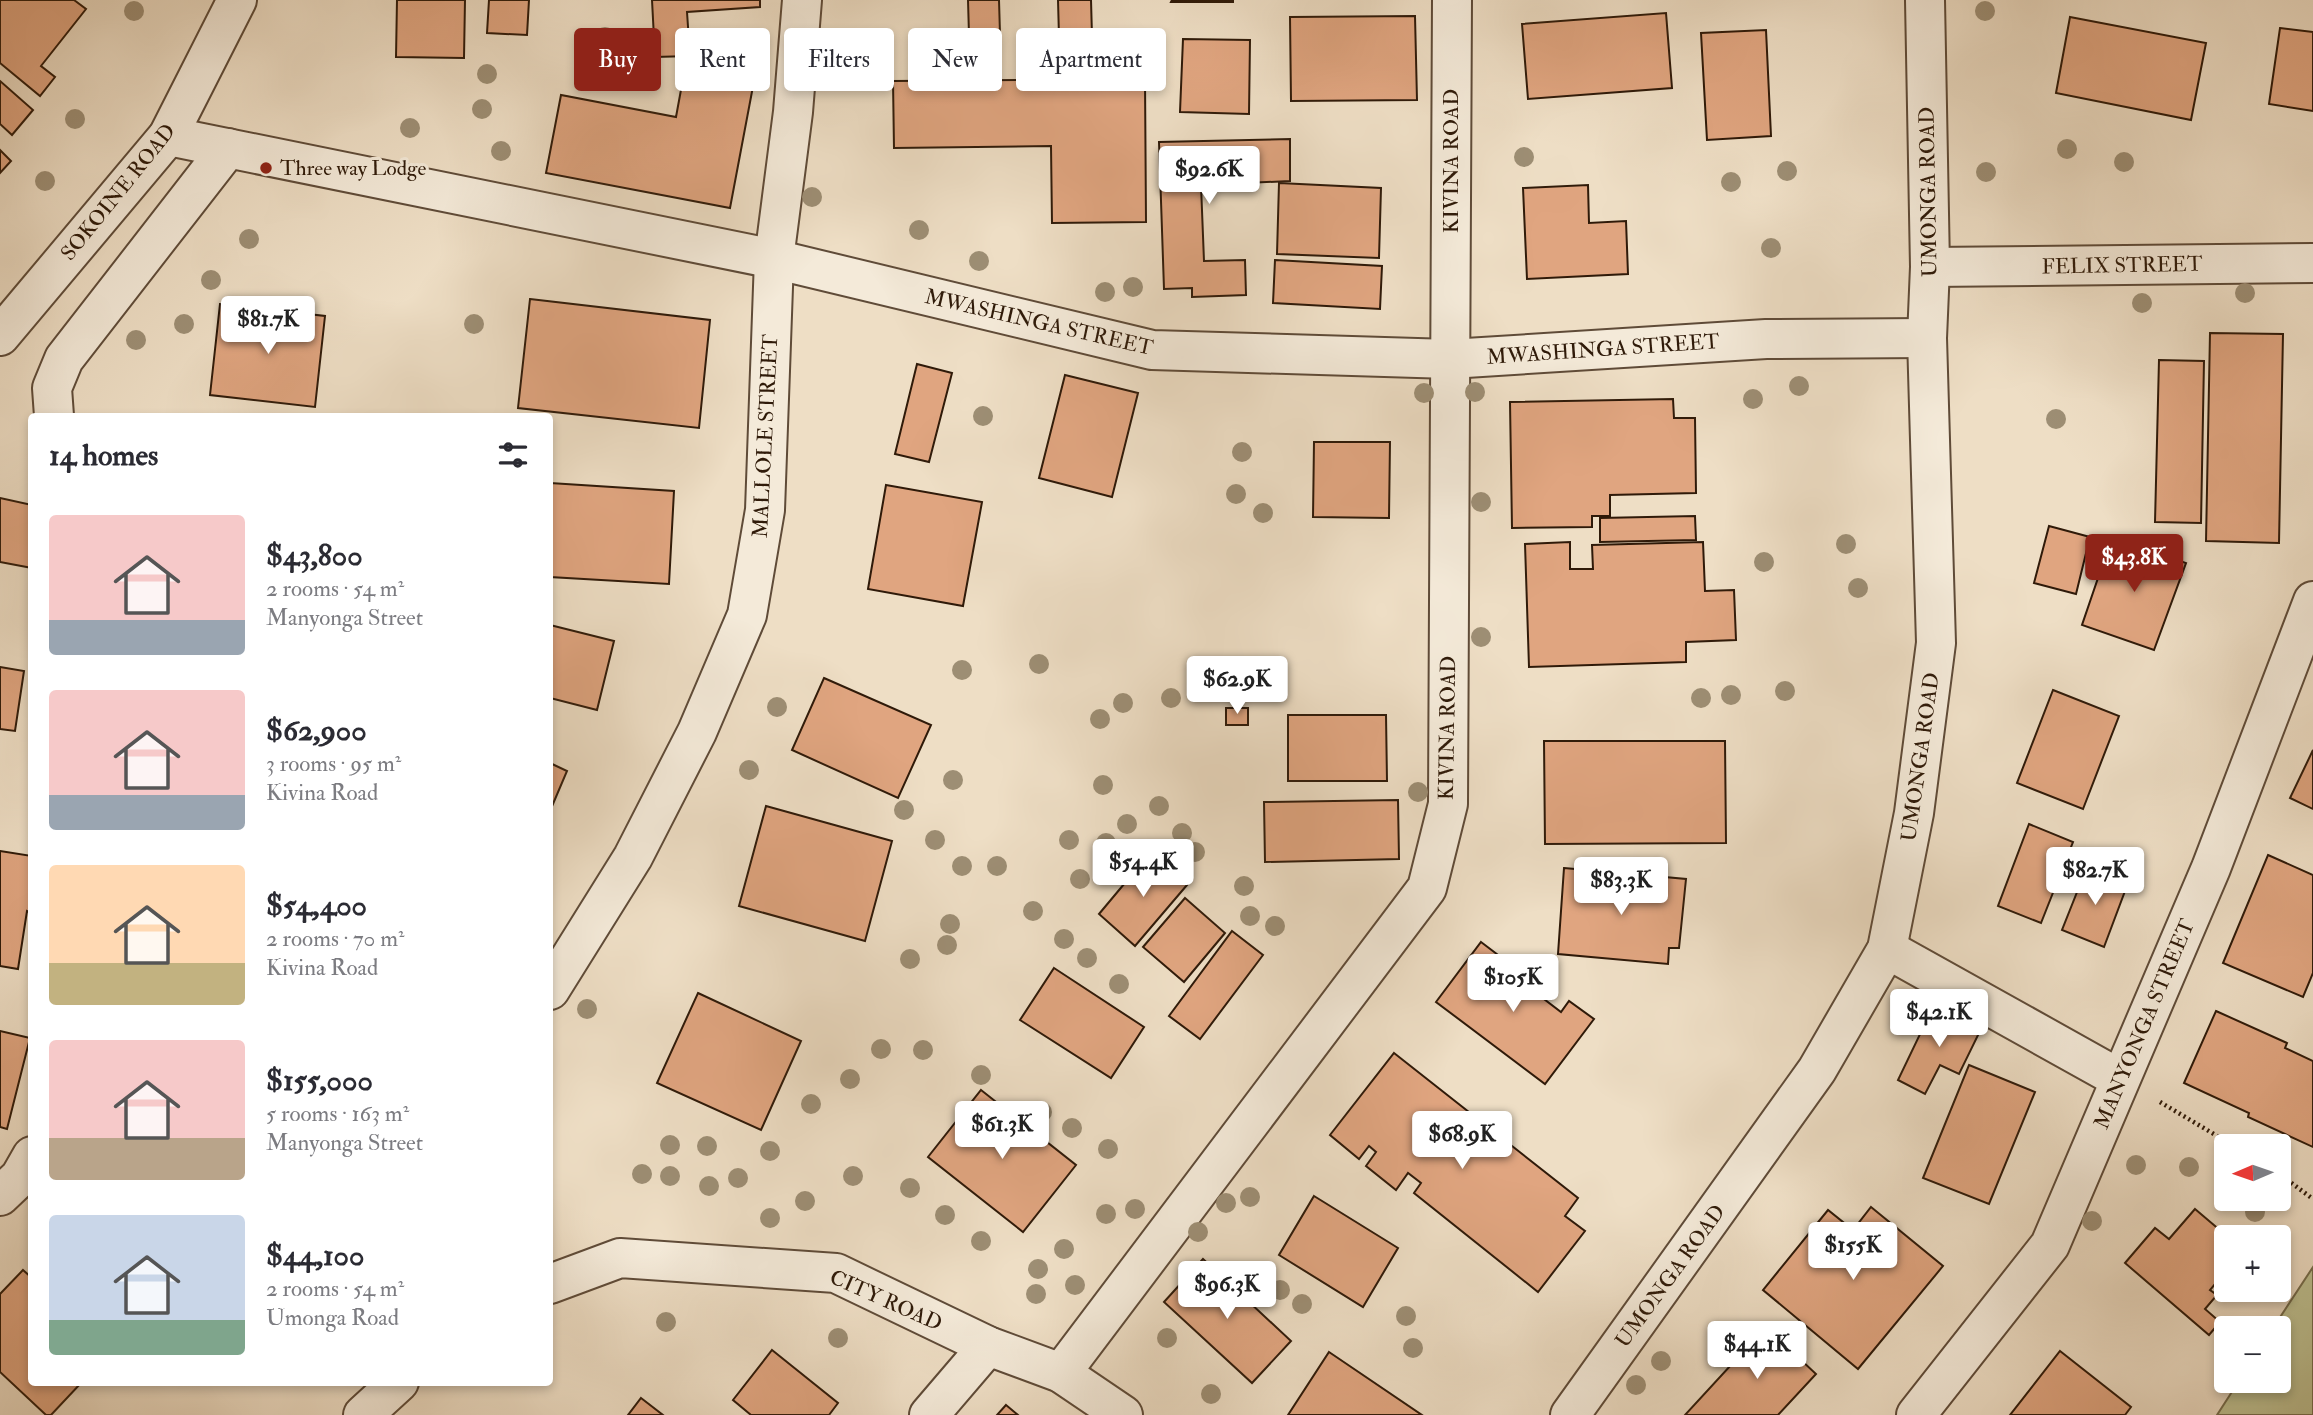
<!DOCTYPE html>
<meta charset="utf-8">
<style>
:root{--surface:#fff;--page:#f2f2f3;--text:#2b2b33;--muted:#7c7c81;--accent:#8f2418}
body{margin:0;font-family:"IM FELL Double Pica",serif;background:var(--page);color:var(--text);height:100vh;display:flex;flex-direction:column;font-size:26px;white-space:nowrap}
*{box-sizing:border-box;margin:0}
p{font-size:23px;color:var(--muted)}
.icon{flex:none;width:38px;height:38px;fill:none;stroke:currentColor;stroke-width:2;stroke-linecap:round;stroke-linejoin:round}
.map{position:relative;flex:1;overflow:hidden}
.details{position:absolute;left:28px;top:413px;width:525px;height:973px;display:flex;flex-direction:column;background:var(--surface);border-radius:7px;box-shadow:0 4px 10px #0003}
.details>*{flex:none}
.top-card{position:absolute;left:574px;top:28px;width:665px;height:63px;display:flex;gap:14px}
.needle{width:46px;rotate:268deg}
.buttons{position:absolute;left:2214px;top:1134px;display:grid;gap:14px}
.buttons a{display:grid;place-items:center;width:77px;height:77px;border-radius:7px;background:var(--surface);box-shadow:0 4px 10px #0003;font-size:35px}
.price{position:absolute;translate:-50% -60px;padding:0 16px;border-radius:7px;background:#fff;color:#222;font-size:23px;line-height:46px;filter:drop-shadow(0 2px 4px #0008)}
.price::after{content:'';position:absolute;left:50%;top:42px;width:21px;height:16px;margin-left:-10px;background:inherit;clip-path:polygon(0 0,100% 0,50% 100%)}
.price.on{background:var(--accent);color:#fff}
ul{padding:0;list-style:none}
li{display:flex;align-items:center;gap:21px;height:175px;padding:0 21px}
li span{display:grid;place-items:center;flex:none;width:196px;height:140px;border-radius:7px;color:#555}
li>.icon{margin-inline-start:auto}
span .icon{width:84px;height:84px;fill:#fffc;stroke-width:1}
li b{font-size:30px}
h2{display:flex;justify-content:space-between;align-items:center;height:84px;padding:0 21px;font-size:30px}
.chip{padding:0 24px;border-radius:7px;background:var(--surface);box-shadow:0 4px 10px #0003;font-size:24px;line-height:63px}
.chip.on{background:var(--accent);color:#fff}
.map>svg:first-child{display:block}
.green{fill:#bdc091;stroke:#766d4d;stroke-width:2}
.building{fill:#e0a580;stroke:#2f1a09;stroke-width:2}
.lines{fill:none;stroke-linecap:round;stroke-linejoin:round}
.minor-casing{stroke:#5f4b38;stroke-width:42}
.path{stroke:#2f1a09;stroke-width:4.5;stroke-dasharray:2 3.5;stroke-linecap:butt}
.minor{stroke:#f4ead9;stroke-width:38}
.tree{fill:#9d8e74}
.poi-dot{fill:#8f2418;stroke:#f4ead9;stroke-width:2.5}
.labels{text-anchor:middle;stroke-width:6;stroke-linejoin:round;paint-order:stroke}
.street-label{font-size:21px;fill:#2f1a09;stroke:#f4ead9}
.poi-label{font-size:21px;fill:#2f1a09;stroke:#f4ead9;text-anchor:start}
</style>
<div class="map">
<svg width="2313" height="1415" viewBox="0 0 2313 1415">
<rect width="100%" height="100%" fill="#eedec5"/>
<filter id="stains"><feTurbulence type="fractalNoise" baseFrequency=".00286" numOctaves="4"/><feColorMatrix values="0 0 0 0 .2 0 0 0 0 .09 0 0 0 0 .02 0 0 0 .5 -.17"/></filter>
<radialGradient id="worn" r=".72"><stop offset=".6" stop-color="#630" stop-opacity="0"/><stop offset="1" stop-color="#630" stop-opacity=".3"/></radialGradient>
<path class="green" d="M2313 1267V1415H2217L2239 1381H2278V1328H2273Z"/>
<g class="building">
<path d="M0 0H74L86 9 41 66 55 77 40 96 0 63Z"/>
<path d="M397 0H465L464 58 396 57Z"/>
<path d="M489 0H529L527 35 487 33Z"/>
<path d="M652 0H760V7L687 12 690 56 655 57Z"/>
<path d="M968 0H999L1000 34 969 35Z"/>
<path d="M1058 0H1091L1092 36 1059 37Z"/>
<path d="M1172 0H1233V2H1171Z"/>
<path d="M1666 13 1672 88 1528 99 1522 24Z"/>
<path d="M1415 16 1417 100 1291 101 1290 17Z"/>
<path d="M2070 17 2206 43 2191 120 2056 93Z"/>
<path d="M2280 28 2313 32V111L2269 104Z"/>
<path d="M1766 30 1771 136 1707 140 1701 33Z"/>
<path d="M1183 39 1250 40 1249 114 1180 112Z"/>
<path d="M685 68 754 81 730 208 546 173 561 95 676 117Z"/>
<path d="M1145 79 1146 222 1052 223 1051 146 894 148 893 81Z"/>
<path d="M0 81 33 110 12 135 0 124Z"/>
<path d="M1290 139V181L1201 185 1204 261 1245 260 1246 295 1192 297V288L1164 289 1159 142Z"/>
<path d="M0 150 11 161 0 173Z"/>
<path d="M1279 183 1381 188 1379 258 1277 254Z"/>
<path d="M1588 185 1589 223 1626 221 1628 274 1527 279 1523 188Z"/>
<path d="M1275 260 1382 266 1380 309 1273 303Z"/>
<path d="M530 299 710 320 699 428 518 408Z"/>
<path d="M220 304 325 316 315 407 210 395Z"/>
<path d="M2210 333 2283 334 2279 543 2206 541Z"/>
<path d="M2159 360 2204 361 2201 523 2155 522Z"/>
<path d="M917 364 952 373 929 462 895 454Z"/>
<path d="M1065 375 1138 393 1112 497 1039 478Z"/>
<path d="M1673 399 1674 418H1695L1696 493 1610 495V516H1592V527L1512 528 1510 402Z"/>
<path d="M1314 442H1390L1389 518 1313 517Z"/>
<path d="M550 483 674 491 669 584 550 577Z"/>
<path d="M886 485 982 502 963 606 868 589Z"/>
<path d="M0 498 32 505V568L0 562Z"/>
<path d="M1695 516 1696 540 1600 542V518Z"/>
<path d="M2049 526 2090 537 2076 594 2034 583Z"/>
<path d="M2112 537 2186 563 2154 650 2082 625Z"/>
<path d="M1570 542V569H1593L1592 545 1703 542 1705 591 1734 590 1736 640 1686 642V662L1529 667 1525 544Z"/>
<path d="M550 625 614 641 597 710 550 698Z"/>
<path d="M0 667 24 671 15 731 0 729Z"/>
<path d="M824 678 931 725 898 798 792 750Z"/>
<path d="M2053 690 2119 716 2083 809 2017 783Z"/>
<rect x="1226" y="708" width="22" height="17"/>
<path d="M1288 715H1386L1387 781H1288Z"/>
<path d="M1544 741H1725L1726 843 1545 844Z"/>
<path d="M2313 750V809L2290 798Z"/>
<path d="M550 763 567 771 550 811Z"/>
<path d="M1398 800 1399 859 1265 862 1264 802Z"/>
<path d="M766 806 892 841 865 941 739 906Z"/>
<path d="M2029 824 2073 842 2041 923 1998 906Z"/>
<path d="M0 851 32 856V899L29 912 27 911 18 969 0 966Z"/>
<path d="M1150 853 1187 885 1135 946 1099 914Z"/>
<path d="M2268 855 2313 875V973L2303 997 2223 963Z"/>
<path d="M2087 867 2128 883 2104 947 2062 930Z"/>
<path d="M1564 868 1608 872 1607 887 1631 889 1632 874 1686 879 1679 948H1669L1668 964 1558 954Z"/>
<path d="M1185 898 1225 933 1184 982 1143 947Z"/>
<path d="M1232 931 1263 955 1200 1039 1169 1016Z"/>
<path d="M1481 942 1523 974 1519 980 1561 1012 1569 1001 1594 1019 1545 1084 1436 1002Z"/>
<path d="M1054 968 1144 1027 1111 1078 1020 1020Z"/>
<path d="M698 993 801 1041 761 1130 657 1083Z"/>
<path d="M1934 1005 1981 1029 1959 1074 1940 1065 1925 1094 1898 1080Z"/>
<path d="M2216 1011 2287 1043 2285 1048 2313 1061V1147L2248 1117 2249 1113 2184 1083Z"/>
<path d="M0 1031 30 1038 7 1129 0 1127Z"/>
<path d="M1394 1053 1578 1198 1565 1216 1585 1231 1538 1292 1414 1193 1421 1183 1408 1173 1396 1190 1366 1166 1376 1152 1369 1146 1359 1159 1330 1135Z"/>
<path d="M1969 1065 2035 1092 1989 1204 1923 1178Z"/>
<path d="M981 1090 1076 1165 1023 1232 928 1157Z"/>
<path d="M1314 1196 1398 1248 1363 1307 1279 1255Z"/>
<path d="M1871 1207 1943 1266 1858 1369 1763 1290 1828 1210 1853 1230Z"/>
<path d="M2195 1209 2228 1237H2226V1271L2210 1290 2217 1295 2205 1309 2220 1322 2209 1335 2125 1263 2155 1228 2169 1239Z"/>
<path d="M1203 1259 1291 1341 1252 1383 1164 1302Z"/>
<path d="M23 1270 32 1278V1382H82L51 1415H46L0 1372V1294Z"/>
<path d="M1766 1327 1816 1374 1778 1415H1685Z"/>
<path d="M772 1350 838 1403 829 1415H751L733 1400Z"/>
<path d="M2060 1351 2131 1407 2125 1415H2010Z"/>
<path d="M1329 1352 1422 1415H1288Z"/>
<path d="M641 1398 663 1415H628Z"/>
<path d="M1006 1405 1018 1415H997Z"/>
</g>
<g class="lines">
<defs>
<g id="minor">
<path d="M168 136 774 259 1152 350 1450 359 1766 339 1927 338"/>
<path d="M1930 267 2313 263"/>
<path d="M0 336 168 136 237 0"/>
<path d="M54 416 52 388 64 359 228 148"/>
<path d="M1887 949 2120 1079"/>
<path d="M550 990 633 857 697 732 747 615 765 510 774 259 793 112 802 0"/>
<path d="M0 1196 20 1177 32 1156"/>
<path d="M550 1284 620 1258 836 1273 988 1346 1061 1373 1123 1415"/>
<path d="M1061 1373 1427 888 1448 804 1452 0"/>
<path d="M363 1415 399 1382"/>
<path d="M929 1415 988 1346"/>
<path d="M1570 1415 1817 1070 1887 949 1914 813 1936 643 1927 338 1930 267 1925 0"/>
<path d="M1916 1415 2050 1245 2211 868 2313 601"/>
</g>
</defs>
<use href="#minor" class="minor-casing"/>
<g class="path">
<path d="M2160 1102 2234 1146"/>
<path d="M2278 1173 2313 1199"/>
</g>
<use href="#minor" class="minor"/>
</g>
<g class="tree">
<circle cx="134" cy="11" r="10"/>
<circle cx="1985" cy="11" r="10"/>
<circle cx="605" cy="37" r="10"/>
<circle cx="830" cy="57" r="10"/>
<circle cx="487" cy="74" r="10"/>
<circle cx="482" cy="109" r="10"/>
<circle cx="75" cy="119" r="10"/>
<circle cx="410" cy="128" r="10"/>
<circle cx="2067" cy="149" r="10"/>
<circle cx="501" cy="151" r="10"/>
<circle cx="1524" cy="157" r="10"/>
<circle cx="2124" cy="162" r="10"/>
<circle cx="1787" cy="171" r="10"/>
<circle cx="1986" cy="172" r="10"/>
<circle cx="45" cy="181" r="10"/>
<circle cx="1731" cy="182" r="10"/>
<circle cx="812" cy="197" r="10"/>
<circle cx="919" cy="230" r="10"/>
<circle cx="249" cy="239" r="10"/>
<circle cx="1771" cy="248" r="10"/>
<circle cx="979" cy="261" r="10"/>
<circle cx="211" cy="280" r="10"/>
<circle cx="1133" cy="287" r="10"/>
<circle cx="1105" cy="292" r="10"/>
<circle cx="2245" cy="293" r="10"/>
<circle cx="2142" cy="303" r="10"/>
<circle cx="184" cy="324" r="10"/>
<circle cx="474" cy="324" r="10"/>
<circle cx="136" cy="340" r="10"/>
<circle cx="1799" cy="386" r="10"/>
<circle cx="1475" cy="392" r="10"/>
<circle cx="1424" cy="393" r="10"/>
<circle cx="1753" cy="399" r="10"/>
<circle cx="983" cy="416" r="10"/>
<circle cx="2056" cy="419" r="10"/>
<circle cx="1242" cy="452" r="10"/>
<circle cx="1236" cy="494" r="10"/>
<circle cx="1481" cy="502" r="10"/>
<circle cx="1263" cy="513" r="10"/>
<circle cx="1846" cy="544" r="10"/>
<circle cx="1764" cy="562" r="10"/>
<circle cx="1858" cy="588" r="10"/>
<circle cx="1481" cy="637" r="10"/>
<circle cx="1039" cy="664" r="10"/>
<circle cx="962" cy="670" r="10"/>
<circle cx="1785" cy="691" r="10"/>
<circle cx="1731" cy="695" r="10"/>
<circle cx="1171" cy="698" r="10"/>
<circle cx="1701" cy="698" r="10"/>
<circle cx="1123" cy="703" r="10"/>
<circle cx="777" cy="707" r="10"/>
<circle cx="1100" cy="719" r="10"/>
<circle cx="749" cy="770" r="10"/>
<circle cx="953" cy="780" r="10"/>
<circle cx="1103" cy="785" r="10"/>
<circle cx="1418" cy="792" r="10"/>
<circle cx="1159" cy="806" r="10"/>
<circle cx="904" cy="810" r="10"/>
<circle cx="1127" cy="824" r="10"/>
<circle cx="1182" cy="833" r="10"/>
<circle cx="935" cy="840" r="10"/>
<circle cx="1069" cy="840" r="10"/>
<circle cx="1106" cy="843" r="10"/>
<circle cx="1195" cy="852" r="10"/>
<circle cx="962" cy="866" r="10"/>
<circle cx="997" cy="866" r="10"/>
<circle cx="1080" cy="879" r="10"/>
<circle cx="1244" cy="886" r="10"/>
<circle cx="1033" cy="911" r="10"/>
<circle cx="1250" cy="916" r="10"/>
<circle cx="950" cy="924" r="10"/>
<circle cx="1275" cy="926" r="10"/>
<circle cx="1064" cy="939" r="10"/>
<circle cx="947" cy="945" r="10"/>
<circle cx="1087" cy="958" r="10"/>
<circle cx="910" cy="959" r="10"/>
<circle cx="1119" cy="984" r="10"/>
<circle cx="587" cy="1009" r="10"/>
<circle cx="881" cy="1049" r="10"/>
<circle cx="923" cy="1050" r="10"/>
<circle cx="981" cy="1075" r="10"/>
<circle cx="850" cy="1079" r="10"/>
<circle cx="811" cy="1104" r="10"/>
<circle cx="1042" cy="1112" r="10"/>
<circle cx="1072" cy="1128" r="10"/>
<circle cx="670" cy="1145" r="10"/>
<circle cx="707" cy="1146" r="10"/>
<circle cx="1108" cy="1149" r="10"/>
<circle cx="770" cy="1151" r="10"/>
<circle cx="2136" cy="1165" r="10"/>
<circle cx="2189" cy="1167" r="10"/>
<circle cx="642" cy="1174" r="10"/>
<circle cx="670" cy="1176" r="10"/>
<circle cx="853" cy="1176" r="10"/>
<circle cx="738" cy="1178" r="10"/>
<circle cx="709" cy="1186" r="10"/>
<circle cx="910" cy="1188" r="10"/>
<circle cx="1250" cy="1197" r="10"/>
<circle cx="805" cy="1201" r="10"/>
<circle cx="1226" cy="1203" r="10"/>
<circle cx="1135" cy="1209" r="10"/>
<circle cx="2255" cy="1212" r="10"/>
<circle cx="1106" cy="1214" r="10"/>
<circle cx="945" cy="1215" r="10"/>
<circle cx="770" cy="1218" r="10"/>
<circle cx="2092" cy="1221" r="10"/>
<circle cx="1198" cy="1232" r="10"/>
<circle cx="981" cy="1241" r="10"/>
<circle cx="1064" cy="1249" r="10"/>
<circle cx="1038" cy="1269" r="10"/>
<circle cx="1075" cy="1285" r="10"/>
<circle cx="1280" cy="1290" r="10"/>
<circle cx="1036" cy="1294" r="10"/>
<circle cx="1302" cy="1304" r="10"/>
<circle cx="1406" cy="1316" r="10"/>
<circle cx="666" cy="1322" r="10"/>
<circle cx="838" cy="1338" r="10"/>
<circle cx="1167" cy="1338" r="10"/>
<circle cx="1413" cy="1348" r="10"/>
<circle cx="1661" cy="1361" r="10"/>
<circle cx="1636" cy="1385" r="10"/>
<circle cx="1211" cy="1394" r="10"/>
</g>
<circle class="poi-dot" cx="266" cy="168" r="7"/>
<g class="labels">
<g class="street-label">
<text transform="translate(1451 161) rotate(-90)" y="7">KIVINA ROAD</text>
<text transform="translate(118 192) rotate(-51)" y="7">SOKOINE ROAD</text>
<text transform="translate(1928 192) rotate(-91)" y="7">UMONGA ROAD</text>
<text transform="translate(2122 265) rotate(-1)" y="7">FELIX STREET</text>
<text transform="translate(1039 322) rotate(13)" y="7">MWASHINGA STREET</text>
<text transform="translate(1603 349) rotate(-4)" y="7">MWASHINGA STREET</text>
<text transform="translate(765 436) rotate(-87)" y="7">MALLOLE STREET</text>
<text transform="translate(1447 728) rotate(-89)" y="7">KIVINA ROAD</text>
<text transform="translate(1920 757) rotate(-82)" y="7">UMONGA ROAD</text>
<text transform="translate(2144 1024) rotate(-67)" y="7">MANYONGA STREET</text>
<text transform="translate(1670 1276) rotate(-54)" y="7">UMONGA ROAD</text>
<text transform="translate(886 1300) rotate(24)" y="7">CITY ROAD</text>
</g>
<g class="poi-label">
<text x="280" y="175">Three way Lodge</text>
</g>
</g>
<rect width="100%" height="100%" filter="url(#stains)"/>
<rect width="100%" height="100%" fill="url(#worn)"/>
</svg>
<div class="buttons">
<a><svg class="needle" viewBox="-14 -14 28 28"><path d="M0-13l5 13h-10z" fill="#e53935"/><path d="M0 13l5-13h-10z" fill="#7c7c81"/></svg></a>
<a>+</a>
<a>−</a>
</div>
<b class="price" style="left:1209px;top:206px">$92.6K</b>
<b class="price" style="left:268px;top:356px">$81.7K</b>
<b class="price on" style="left:2134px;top:594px">$43.8K</b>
<b class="price" style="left:1237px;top:716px">$62.9K</b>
<b class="price" style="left:1143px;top:899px">$54.4K</b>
<b class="price" style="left:2095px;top:907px">$82.7K</b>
<b class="price" style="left:1621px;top:917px">$83.3K</b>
<b class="price" style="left:1513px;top:1014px">$105K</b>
<b class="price" style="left:1939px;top:1049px">$42.1K</b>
<b class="price" style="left:1002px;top:1161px">$61.3K</b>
<b class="price" style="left:1462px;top:1171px">$68.9K</b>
<b class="price" style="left:1853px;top:1282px">$155K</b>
<b class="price" style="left:1227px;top:1321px">$96.3K</b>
<b class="price" style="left:1757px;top:1381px">$44.1K</b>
<div class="top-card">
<a class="chip on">Buy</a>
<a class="chip">Rent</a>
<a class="chip">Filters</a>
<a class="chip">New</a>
<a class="chip">Apartment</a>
</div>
<section class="details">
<h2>14 homes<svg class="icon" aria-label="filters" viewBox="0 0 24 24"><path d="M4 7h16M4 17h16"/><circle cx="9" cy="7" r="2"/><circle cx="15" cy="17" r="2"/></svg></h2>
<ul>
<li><span style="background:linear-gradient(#f6c9c9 75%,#9aa5b1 0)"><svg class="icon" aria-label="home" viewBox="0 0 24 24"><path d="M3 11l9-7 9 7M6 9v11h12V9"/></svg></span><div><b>$43,800</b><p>2 rooms · 54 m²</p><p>Manyonga Street</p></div></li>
<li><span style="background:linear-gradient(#f6c9c9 75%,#9aa5b1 0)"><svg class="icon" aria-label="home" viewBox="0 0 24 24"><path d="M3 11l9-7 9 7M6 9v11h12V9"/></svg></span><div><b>$62,900</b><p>3 rooms · 95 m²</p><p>Kivina Road</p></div></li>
<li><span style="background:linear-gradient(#ffd9b3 70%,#c2b280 0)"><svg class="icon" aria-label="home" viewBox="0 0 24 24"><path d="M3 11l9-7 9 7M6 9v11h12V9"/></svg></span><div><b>$54,400</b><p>2 rooms · 70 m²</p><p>Kivina Road</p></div></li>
<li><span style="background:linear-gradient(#f6c9c9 70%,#b9a48a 0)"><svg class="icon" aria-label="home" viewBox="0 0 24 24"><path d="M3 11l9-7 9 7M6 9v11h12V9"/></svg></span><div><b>$155,000</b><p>5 rooms · 163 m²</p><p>Manyonga Street</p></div></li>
<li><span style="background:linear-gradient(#c9d6e8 75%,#7fa58c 0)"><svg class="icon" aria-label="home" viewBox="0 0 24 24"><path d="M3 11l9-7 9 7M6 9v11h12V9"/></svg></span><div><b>$44,100</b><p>2 rooms · 54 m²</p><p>Umonga Road</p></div></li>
</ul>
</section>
</div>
